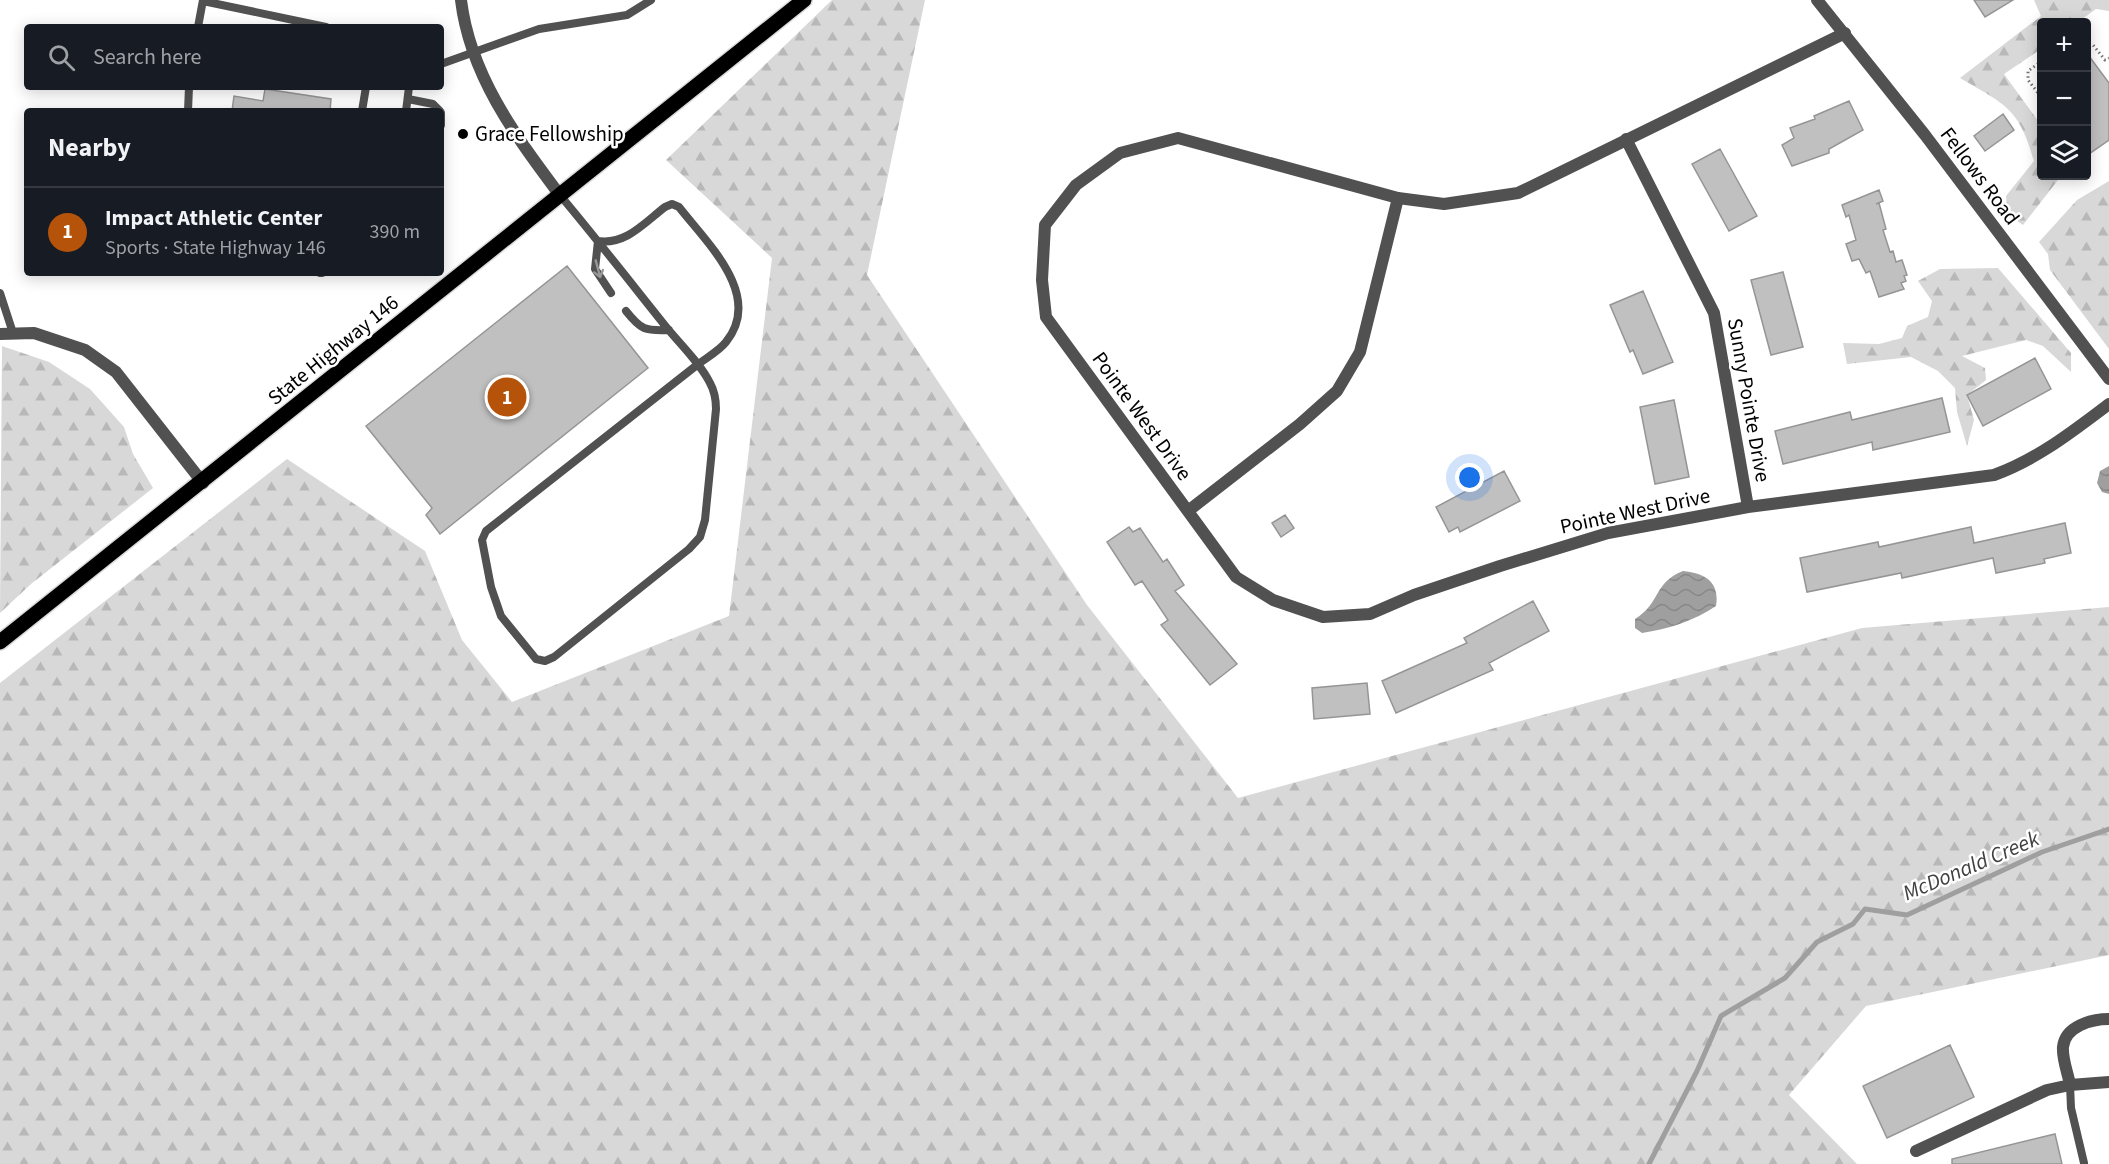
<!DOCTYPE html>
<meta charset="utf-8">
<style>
:root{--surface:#171b24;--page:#20242c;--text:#f1f3f6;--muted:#9ea1a6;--line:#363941;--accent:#b45309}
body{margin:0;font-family:"Source Sans 3",sans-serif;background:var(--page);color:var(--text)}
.controls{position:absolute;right:18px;top:18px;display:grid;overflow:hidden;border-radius:6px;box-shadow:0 3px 15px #0003}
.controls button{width:54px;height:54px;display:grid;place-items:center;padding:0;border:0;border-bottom:2px solid var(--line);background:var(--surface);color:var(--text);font:30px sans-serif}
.you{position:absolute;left:1470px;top:478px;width:21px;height:21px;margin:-15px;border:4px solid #fff;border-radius:50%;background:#1a73e8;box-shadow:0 0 0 9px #1a73e833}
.badge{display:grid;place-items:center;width:39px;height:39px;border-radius:50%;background:var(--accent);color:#fff;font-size:20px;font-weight:700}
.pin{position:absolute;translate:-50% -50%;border:3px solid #fff;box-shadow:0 2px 6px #0006}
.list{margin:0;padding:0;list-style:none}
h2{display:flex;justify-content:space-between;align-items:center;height:78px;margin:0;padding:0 24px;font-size:26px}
h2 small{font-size:20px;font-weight:400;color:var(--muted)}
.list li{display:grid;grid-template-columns:39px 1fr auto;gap:18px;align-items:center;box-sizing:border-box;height:90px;padding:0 24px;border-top:2px solid var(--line)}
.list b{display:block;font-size:22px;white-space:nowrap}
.list p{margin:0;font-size:20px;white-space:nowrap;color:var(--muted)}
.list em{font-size:20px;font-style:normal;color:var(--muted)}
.icon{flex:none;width:33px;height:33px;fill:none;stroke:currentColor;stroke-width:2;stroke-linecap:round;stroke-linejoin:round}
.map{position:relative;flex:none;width:2109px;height:1164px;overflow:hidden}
.search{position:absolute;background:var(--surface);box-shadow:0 3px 15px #0003;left:24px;top:24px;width:420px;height:66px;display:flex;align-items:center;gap:15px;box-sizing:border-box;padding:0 21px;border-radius:6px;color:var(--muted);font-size:22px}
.panel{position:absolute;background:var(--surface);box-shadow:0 3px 15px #0003;left:24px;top:108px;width:420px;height:168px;border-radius:6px}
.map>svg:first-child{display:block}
</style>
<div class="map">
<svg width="2109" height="1164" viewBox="0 0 2109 1164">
<defs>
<pattern id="forest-firs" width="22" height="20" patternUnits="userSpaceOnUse" patternTransform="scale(1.5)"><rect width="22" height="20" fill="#d8d8d8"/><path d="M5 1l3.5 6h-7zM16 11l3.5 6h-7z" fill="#b8b8b8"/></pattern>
<pattern id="water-waves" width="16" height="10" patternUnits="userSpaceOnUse" patternTransform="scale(1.5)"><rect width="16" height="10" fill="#9f9f9f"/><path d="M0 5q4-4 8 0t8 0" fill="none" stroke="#878787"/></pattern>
</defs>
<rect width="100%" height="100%" fill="#fff"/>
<!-- forest -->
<path fill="url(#forest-firs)" d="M832 0H925L867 275 1087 605 1238 798 1862 628 2109 607V955L1866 1006 1789 1095 1857 1164H0V683L287 459 425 551 462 640 512 702 729 616 772 258 666 160Z
M2034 0H2109V11L2096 9 2078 22H2042L2041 49 2004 74 2041 125 2042 176H2061L2023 225 2008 215 2006 196 2034 161C2019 108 2006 105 1960 78L2041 16Z
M2109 181V349L2050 270 2048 254 2039 242 2077 200Z
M1998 268 2071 353V372L2043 346 2026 340 1962 356 1985 368 1986 380 1967 395 1974 420 1967 446 1957 412 1955 388 1938 371 1911 357 1847 364 1843 343 1879 344 1902 338 1907 326 1928 317 1932 301 1918 281 1940 269Z
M2 346 49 362 90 389 124 427 133 454 153 488 31 584 0 613Z"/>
<!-- water -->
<path fill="url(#water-waves)" d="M2109 466V494L2102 492 2097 483 2100 471Z
M1683 571C1705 573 1720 582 1716 606 1694 621 1668 629 1642 633L1635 628V619C1661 603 1653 583 1683 571Z"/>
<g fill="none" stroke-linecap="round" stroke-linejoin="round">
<!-- stream -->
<path stroke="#9f9f9f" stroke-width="5" d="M1649 1164 1697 1071 1721 1016 1785 978 1817 942 1853 924 1865 909 1907 915 2042 852 2109 829"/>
</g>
<!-- building -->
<path fill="#c0c0c0" stroke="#959595" stroke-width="1.5" d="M1974 0H2013L1985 17Z
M2086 52 2109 83V140L2086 156Z
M265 89 331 99 330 111H232L234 96 263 101Z
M1849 101 1863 130 1829 149V153L1792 166 1782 145 1794 138 1790 128 1815 119 1814 116Z
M2003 114 2014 130 1985 151 1974 136Z
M1720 149 1757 216 1729 231 1692 164Z
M1879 190 1883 201 1876 204 1879 203 1886 229 1883 230 1890 252 1893 251 1896 262 1902 260 1907 275 1904 276 1906 281 1901 283 1904 289 1879 297 1870 271 1866 273 1859 259 1852 261 1846 244 1856 240 1849 215 1846 217 1842 205Z
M567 266 648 368 440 534 426 515 432 508 366 426Z
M1783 272 1803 347 1771 355 1751 280Z
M1643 291 1673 362 1643 374 1633 350 1630 352 1610 305Z
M2035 358 2051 389 1983 426 1967 395Z
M1942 398 1950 432 1873 450 1872 442 1783 464 1775 431 1850 412 1852 420Z
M1674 400 1689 477 1655 484 1640 407Z
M1504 471 1520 501 1460 532 1458 527 1449 532 1436 507Z
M1285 515 1294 528 1281 537 1272 523Z
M2065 523 2071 553 2044 559 2045 563 1996 573 1993 558 1902 578 1901 573 1807 592 1800 558 1878 542 1879 547 1971 527 1974 543Z
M1129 527 1133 532 1140 528 1163 562 1167 559 1184 585 1175 591 1237 664 1210 685 1161 625 1168 620 1142 581 1135 585 1107 542Z
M1533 601 1549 631 1489 663 1493 670 1396 713 1382 681 1467 643 1464 638Z
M1367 683 1370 714 1314 719 1312 688Z
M1950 1045 1974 1097 1887 1138 1863 1086Z
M2055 1134 2062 1164H1952V1159Z"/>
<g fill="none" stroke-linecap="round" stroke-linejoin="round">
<!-- primary casing -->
<g stroke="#dbdbdb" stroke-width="18">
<path id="primary" d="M0 642 804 0"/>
</g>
<!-- path -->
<path stroke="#737373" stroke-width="3" stroke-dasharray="1.5 3" stroke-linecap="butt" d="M2086 44 2089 47 2093 45 2105 60 2109 58
M2042 61 2028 71V80L2042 98"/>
<!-- service -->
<path stroke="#515151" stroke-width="8" d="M203 1 326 27
M198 27 203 0
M441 64 539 29 627 15 651 0
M408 99 433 104 440 111
M188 111 189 87
M362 111 366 87
M406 111 409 87
M441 113V125
M559 194C596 238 631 283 667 328 681 345 700 363 710 383 715 392 716 399 716 409L705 520 700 537 689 549 554 657 545 661 536 659 501 616 491 587 482 540 486 531 697 365C706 358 719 351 726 342 764 295 706 242 679 207L672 204 665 207C644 223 626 245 598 241L595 269 611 293
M320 273H322
M0 293 13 333
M626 311C641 330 645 331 669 330
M2070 1085 2071 1108 2084 1163"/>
<!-- minor -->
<path stroke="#515151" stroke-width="12" d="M1817 0 1925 135 2109 379
M1845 33 1518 193 1444 204 1398 198 1178 138 1120 153 1076 185 1045 225 1042 280 1046 317 1236 577 1273 600 1323 617 1370 614 1414 595 1500 566 1608 533 1748 507 1994 475C2038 459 2073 431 2109 404
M1626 139 1714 313 1748 507
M0 334 34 333 85 350 116 372 203 483
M1188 511 1300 424 1337 391 1360 352 1398 198
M2109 1019C2092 1019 2065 1026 2063 1047 2062 1059 2068 1073 2070 1085L2109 1082
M1916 1151 2047 1090 2070 1085"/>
<!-- tertiary -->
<path stroke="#515151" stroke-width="12" d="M461 0C470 75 515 135 559 194"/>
<!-- primary -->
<use href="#primary" stroke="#000" stroke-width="15"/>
</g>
<!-- one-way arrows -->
<defs><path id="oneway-shaft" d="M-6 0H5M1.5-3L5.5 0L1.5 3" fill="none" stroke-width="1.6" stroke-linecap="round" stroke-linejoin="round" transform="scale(1.5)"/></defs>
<use stroke="#979797" href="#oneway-shaft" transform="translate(598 269) rotate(75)"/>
<!-- markers -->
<circle fill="#000" stroke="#fff" stroke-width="2" cx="463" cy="134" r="6"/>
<g text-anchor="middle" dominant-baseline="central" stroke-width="5" stroke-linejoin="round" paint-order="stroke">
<!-- poi labels -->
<g font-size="21" fill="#000" stroke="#fff" text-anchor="start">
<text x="475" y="134">Grace Fellowship</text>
</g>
<!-- street labels -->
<g font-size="21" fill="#000" stroke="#fff">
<text transform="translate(1980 176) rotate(53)">Fellows Road</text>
<text transform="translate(333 350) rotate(-39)">State Highway 146</text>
<text transform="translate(1749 400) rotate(80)">Sunny Pointe Drive</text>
<text transform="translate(1142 416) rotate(54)">Pointe West Drive</text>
<text transform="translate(1635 511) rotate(-12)">Pointe West Drive</text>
</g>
<!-- water labels -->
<g font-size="22" font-style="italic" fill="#404040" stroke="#fff">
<text transform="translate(1971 866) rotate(-23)">McDonald Creek</text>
</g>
</g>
</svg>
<div class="controls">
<button>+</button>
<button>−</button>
<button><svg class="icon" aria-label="layers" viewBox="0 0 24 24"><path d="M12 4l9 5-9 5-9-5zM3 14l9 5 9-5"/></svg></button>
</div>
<div class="you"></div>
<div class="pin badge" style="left:507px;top:397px">1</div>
<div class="search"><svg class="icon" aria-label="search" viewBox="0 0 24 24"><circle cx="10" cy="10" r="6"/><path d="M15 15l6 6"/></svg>Search here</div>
<section class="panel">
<h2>Nearby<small></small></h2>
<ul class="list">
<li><span class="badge">1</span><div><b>Impact Athletic Center</b><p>Sports · State Highway 146</p></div><em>390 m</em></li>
</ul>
</section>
</div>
